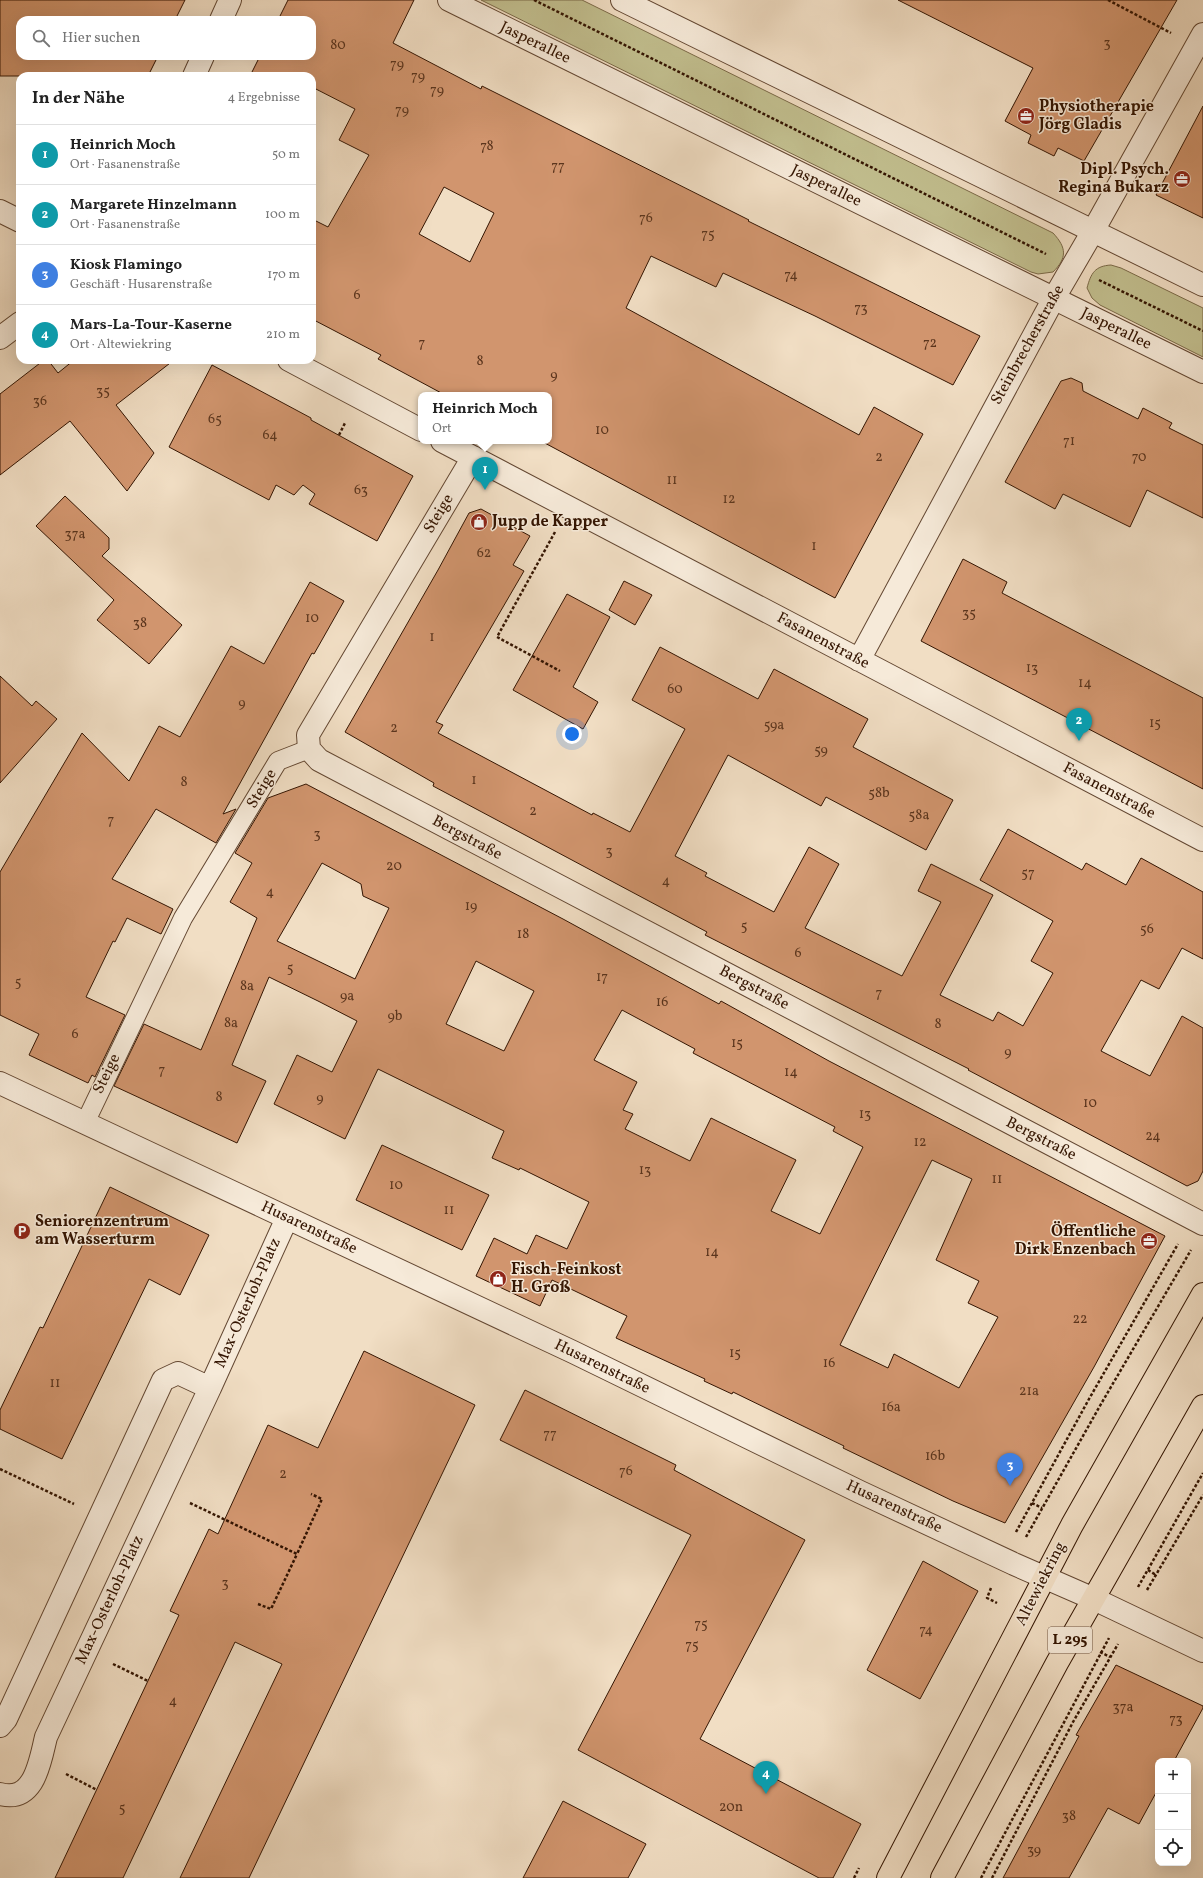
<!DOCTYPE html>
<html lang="de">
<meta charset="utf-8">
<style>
:root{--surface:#fff;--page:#f2f2f2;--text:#222;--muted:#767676;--line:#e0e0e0;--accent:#db2777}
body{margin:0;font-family:Vollkorn,serif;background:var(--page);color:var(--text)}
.controls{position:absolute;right:12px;bottom:12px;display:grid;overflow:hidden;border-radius:8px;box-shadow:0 4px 16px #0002}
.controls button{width:36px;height:36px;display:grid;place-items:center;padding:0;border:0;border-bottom:1px solid var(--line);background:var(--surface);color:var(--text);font:20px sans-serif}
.you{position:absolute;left:572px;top:734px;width:14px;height:14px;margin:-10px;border:3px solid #fff;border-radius:50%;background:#1a73e8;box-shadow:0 0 0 6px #1a73e833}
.badge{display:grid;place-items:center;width:26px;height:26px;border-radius:50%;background:var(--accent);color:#fff;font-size:13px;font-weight:700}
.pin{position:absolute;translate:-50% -33px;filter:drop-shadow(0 1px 2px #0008)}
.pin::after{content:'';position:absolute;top:21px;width:14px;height:12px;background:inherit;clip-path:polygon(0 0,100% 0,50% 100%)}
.popup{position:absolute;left:418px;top:392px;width:134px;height:52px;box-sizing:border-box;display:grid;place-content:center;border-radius:8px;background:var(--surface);filter:drop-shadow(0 1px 3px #0005);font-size:13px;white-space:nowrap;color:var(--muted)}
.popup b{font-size:15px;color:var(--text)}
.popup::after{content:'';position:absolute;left:50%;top:100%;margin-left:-8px;border:8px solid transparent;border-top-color:var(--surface)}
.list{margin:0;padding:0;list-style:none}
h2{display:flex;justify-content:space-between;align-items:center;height:52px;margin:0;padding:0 16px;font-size:17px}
h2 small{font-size:13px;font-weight:400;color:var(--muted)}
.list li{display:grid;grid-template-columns:26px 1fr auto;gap:12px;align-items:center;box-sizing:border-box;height:60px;padding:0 16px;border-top:1px solid var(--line)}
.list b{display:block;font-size:15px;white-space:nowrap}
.list p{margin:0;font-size:13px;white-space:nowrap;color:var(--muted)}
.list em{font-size:13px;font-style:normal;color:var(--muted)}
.icon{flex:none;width:22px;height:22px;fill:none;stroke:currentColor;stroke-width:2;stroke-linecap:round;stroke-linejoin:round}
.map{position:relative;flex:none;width:1203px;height:1878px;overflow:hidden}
.search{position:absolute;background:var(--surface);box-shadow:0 4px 16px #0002;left:16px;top:16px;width:300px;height:44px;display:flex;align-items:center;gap:10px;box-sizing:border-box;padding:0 14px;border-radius:12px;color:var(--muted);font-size:15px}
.panel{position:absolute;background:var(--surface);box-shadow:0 4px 16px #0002;left:16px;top:72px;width:300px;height:292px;border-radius:12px}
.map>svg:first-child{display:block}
</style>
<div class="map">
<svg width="1203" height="1878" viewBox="0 0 1203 1878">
<rect width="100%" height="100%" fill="#f1dec4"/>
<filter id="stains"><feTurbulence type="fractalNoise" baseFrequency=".005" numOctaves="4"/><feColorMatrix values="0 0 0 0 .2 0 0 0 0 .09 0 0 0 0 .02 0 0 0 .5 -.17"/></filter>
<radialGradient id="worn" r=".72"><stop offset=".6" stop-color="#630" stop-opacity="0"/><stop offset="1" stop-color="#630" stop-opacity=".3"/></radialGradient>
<!-- green -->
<path fill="#c2bf8f" stroke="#7b6a48" d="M481 0H582L1053 233C1067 248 1067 258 1053 272L1038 274 1031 272Z
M1111 265 1121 268 1203 308V357L1100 305 1092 298 1087 288C1091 273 1095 266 1111 265Z"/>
<!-- building -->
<path fill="#d1956e" stroke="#341502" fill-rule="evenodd" d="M0 0H185L175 20H20V56H158L148 76H0Z
M288 0H414L393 43 481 89 482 86 538 114 749 220 748 221 980 336 953 385 815 316 723 273 716 287 651 256 626 308 859 435 874 407 923 434 835 598 541 441H549V395H445L378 359 381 355 312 319V219L328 227 369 155 339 140 355 109 312 87V76H250L260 56H312V20H278ZM444 187 494 213 470 262 419 234Z
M898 0H1177L1084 161 1058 148 1054 156 1028 143 1031 135 1005 121 1033 68Z
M1203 106V218L1156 195Z
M44 360H48L58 373 74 360H174L116 405 154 453 127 491 70 421 0 475V394Z
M212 365 311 418V420L413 476 377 541 309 504 315 494 303 485 294 495 276 485 269 500 169 447Z
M1071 378 1082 383 1083 391 1138 419 1143 408 1172 423 1169 428 1203 445V518L1147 490 1130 527 1063 494 1055 509 1005 482 1061 381Z
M65 496 109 538V549L102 556 182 625 149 664 97 620 114 600 36 526Z
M481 509 530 536 513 565 524 571 436 722 443 725 438 733 592 815 593 813 630 832 685 729 632 700 660 647 758 699 774 669 868 719 853 747 953 800 926 850 826 797 821 806 728 755 675 856 707 873 705 876 774 912 809 847 839 864 805 928 902 976 941 902 918 891 931 864 993 895 940 995 993 1021 998 1012 1023 1026 1053 973 1031 961 1053 921 980 880 1008 829 1082 870 1086 863 1126 885 1141 858 1203 892V959L1182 948 1159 989 1141 980 1101 1051 1150 1076 1182 1016 1203 1028V1171L1198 1181 1187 1186 968 1070 969 1069 705 935 707 932 433 786 434 783 345 732 438 570 469 513Z
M963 559 1007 582 1002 593 1203 698V789L921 641Z
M624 581 652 595 635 625 609 610Z
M310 582 344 601 314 654 312 653 223 814 236 809 216 843 156 809 112 879 173 909 161 934 127 918 115 942 113 941 86 997 125 1015 95 1077 92 1075 88 1083 29 1055 39 1034 0 1015V872L82 733 129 781 159 726 180 737 231 646 264 664Z
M567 594 610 617 573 687 598 702 583 729 513 690Z
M0 676 32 706 36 701 57 719 0 783Z
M306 784 563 919 719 1004 721 1001 829 1061 1165 1236 1094 1367 1005 1523 953 1501 843 1448 844 1446 733 1392 732 1394 704 1381 705 1379 616 1338 627 1316 552 1280 540 1306 476 1276 494 1238 527 1254 536 1235 567 1249 589 1202 520 1168 519 1170 492 1158 504 1131 378 1069 345 1139 274 1104 297 1055 332 1072 357 1021 318 1001 269 977 232 1065 266 1081 237 1143 114 1086 144 1024 201 1050 257 918 230 902 252 863 235 853 268 798ZM322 863 361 884 363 896 389 908 355 979 277 941ZM476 961 534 991 504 1051 446 1024ZM622 1010 695 1049 693 1053 835 1127 833 1131 863 1147 820 1234 771 1211 796 1160 711 1118 690 1161 625 1129 633 1114 623 1110 637 1082 594 1060ZM932 1160 972 1179 936 1260 979 1281 968 1303 998 1317 959 1388 894 1354 888 1368 840 1345Z
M382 1145 489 1195 462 1250 356 1200Z
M110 1187 209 1235 180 1295 149 1279 62 1459 0 1429V1410L40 1327 43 1328Z
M364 1351 475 1405 249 1878H180L282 1664 235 1642 123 1878H55L179 1615 170 1611 209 1529 218 1534 268 1425 318 1448Z
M525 1390 676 1465 674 1470 805 1540 700 1739 861 1824 833 1878H819L578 1750 691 1535 500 1440Z
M923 1561 978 1591 920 1699 867 1670Z
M1116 1665 1203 1706V1708L1174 1761H1158V1789L1139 1824 1108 1808 1069 1878H1003L1079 1736 1076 1735Z
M563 1801 646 1844 628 1878H523Z"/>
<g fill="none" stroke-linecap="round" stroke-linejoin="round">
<!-- service casing -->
<g stroke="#634732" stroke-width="20">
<path id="service" d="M85 1123 183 918 278 761 309 749"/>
</g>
<!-- minor casing -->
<g stroke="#634732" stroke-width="24">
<path id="minor" d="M221 20 230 0
M194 76 203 56
M0 211 20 221
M1093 231 1203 34
M0 338 20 323
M289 360 421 430
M442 441 1203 840
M473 457 308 735 309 749 319 760 1203 1224
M859 660 1054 298
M0 1083 573 1352 860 1492 1014 1564 1094 1599 1203 1651
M210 1388 287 1218
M0 1726 6 1719 163 1380 178 1373 210 1388 46 1737C40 1761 35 1803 0 1794"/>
</g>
<!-- tertiary casing -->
<g stroke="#634732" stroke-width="24">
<path id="tertiary" d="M449 0 1203 372
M622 0 1203 285
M1054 298 1093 231"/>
</g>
<!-- primary casing -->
<g stroke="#341502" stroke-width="24">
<path id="primary" d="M888 1878 1072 1525 1203 1294
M942 1878 1057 1663 1203 1406"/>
</g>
<!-- path -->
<path stroke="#341502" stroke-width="2.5" stroke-dasharray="3 2" stroke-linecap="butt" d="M534 0 1046 254
M1108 0 1171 33
M1099 280 1203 331
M339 435 345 423
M555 532 497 637 560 671
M0 1469 74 1504
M190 1503 297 1554 322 1499 311 1494
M1032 1503 1042 1508
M1016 1532 1089 1399 1178 1244
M1026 1537 1101 1404 1191 1250
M1148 1570 1156 1575
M1138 1587 1203 1473
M991 1588 987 1598 997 1603
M1147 1590 1203 1495
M258 1604 271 1609 297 1554
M1100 1652 1110 1657
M113 1664 148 1681
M66 1774 97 1790
M854 1878 859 1868
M981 1878 1109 1638
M992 1878 1073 1722 1118 1644"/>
<!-- service -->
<use href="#service" stroke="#f6ead9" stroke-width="18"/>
<!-- minor -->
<use href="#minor" stroke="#f6ead9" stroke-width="22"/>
<!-- tertiary -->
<use href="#tertiary" stroke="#f6ead9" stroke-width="22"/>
<!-- primary -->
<use href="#primary" stroke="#f1dec4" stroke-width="22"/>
</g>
<!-- icons -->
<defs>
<g id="office-disc" transform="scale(0.9)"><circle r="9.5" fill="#8f2418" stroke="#f6ead9"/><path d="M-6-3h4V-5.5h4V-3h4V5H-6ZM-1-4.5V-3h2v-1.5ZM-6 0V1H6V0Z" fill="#fff"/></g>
<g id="shop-disc" transform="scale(0.9)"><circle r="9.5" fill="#8f2418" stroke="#f6ead9"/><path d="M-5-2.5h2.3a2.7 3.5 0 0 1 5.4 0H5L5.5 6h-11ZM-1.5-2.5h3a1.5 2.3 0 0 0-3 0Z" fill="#fff"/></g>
<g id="parking-disc" transform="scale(0.9)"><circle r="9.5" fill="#8f2418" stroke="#f6ead9"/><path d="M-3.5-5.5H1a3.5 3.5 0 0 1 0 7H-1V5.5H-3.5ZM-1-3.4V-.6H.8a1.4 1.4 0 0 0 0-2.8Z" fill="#fff"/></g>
</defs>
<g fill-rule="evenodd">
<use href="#office-disc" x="1026" y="116"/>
<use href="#office-disc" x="1182" y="179"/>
<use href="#shop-disc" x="479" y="522"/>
<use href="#parking-disc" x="22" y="1231"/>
<use href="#office-disc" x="1149" y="1241"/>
<use href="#shop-disc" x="498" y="1279"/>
</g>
<g text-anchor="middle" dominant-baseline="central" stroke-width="3" stroke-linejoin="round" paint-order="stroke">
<!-- number labels -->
<g font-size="14" fill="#5b351d">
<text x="1107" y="43">3</text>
<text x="338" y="45">80</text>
<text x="397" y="64">79</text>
<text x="418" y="76">79</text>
<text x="437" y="90">79</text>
<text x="402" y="110">79</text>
<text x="487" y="146">78</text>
<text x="558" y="166">77</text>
<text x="646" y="218">76</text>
<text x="708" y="234">75</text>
<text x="791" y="275">74</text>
<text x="357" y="295">6</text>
<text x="861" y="308">73</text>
<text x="422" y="343">7</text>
<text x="930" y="343">72</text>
<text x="480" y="361">8</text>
<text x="554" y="375">9</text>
<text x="103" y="391">35</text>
<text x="40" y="401">36</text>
<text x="215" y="419">65</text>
<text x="602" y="430">10</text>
<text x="270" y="435">64</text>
<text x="1069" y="441">71</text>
<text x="879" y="457">2</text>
<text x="1139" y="457">70</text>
<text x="672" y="480">11</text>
<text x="361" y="490">63</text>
<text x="729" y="499">12</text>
<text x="75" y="534">37a</text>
<text x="814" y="546">1</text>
<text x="484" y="553">62</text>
<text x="969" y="613">35</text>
<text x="312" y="618">10</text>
<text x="140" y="623">38</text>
<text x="432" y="637">1</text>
<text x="1032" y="668">13</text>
<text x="1085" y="683">14</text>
<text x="675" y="689">60</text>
<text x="242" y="703">9</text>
<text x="1155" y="723">15</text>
<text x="774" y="725">59a</text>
<text x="394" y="728">2</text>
<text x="821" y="750">59</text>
<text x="474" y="780">1</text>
<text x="184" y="782">8</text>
<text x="879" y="793">58b</text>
<text x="533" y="811">2</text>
<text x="919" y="815">58a</text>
<text x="111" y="820">7</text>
<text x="317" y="834">3</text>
<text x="609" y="851">3</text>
<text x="394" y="866">20</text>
<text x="1028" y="873">57</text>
<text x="666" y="881">4</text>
<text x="270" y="892">4</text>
<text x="471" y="906">19</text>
<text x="744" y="926">5</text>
<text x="1147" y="929">56</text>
<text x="523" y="934">18</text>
<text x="798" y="953">6</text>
<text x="290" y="968">5</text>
<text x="602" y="977">17</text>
<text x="18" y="982">5</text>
<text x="247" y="986">8a</text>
<text x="879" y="993">7</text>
<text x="347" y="996">9a</text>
<text x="662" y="1002">16</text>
<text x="395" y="1016">9b</text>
<text x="231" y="1023">8a</text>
<text x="938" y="1024">8</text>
<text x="75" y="1034">6</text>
<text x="737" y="1043">15</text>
<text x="1008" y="1052">9</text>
<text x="162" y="1070">7</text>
<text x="791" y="1072">14</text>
<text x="219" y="1097">8</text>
<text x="320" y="1098">9</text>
<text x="1090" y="1103">10</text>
<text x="865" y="1114">13</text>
<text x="1153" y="1136">24</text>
<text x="920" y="1142">12</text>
<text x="645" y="1170">13</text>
<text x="997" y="1179">11</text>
<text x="396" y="1185">10</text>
<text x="449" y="1210">11</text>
<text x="712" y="1252">14</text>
<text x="1080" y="1319">22</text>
<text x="735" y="1353">15</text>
<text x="829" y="1363">16</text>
<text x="55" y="1383">11</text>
<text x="1029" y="1391">21a</text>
<text x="891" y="1407">16a</text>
<text x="550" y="1434">77</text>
<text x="935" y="1456">16b</text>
<text x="626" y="1471">76</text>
<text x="283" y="1474">2</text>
<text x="225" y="1583">3</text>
<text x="701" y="1624">75</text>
<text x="926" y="1630">74</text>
<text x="692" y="1645">75</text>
<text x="173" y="1701">4</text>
<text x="1123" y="1707">37a</text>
<text x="1176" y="1719">73</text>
<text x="731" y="1807">20n</text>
<text x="122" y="1808">5</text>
<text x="1069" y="1816">38</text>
<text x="1034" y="1850">39</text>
</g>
<!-- shield labels -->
<rect fill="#f6ead9" stroke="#6e5542" stroke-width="1" x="1048" y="1627" width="44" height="26" rx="3"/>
<g font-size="15" font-weight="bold" fill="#341502">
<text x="1070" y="1640">L 295</text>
</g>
<!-- street labels -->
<g font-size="16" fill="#341502" stroke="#f6ead9">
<text transform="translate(535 43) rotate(26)">Jasperallee</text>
<text transform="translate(826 186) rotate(26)">Jasperallee</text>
<text transform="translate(1116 329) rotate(26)">Jasperallee</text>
<text transform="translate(1028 345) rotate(-61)">Steinbrecherstraße</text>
<text transform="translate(439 514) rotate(-59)">Steige</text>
<text transform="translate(823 641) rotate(28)">Fasanenstraße</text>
<text transform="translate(262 789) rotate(-59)">Steige</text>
<text transform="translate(1109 791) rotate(28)">Fasanenstraße</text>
<text transform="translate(467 838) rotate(28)">Bergstraße</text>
<text transform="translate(754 988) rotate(28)">Bergstraße</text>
<text transform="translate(107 1074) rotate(-64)">Steige</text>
<text transform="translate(1041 1139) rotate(27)">Bergstraße</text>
<text transform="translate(309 1228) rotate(25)">Husarenstraße</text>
<text transform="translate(248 1303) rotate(-66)">Max-Osterloh-Platz</text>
<text transform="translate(602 1367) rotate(26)">Husarenstraße</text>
<text transform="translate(894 1507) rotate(25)">Husarenstraße</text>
<text transform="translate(1041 1584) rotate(-63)">Altewiekring</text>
<text transform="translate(110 1600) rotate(-65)">Max-Osterloh-Platz</text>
</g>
<!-- poi labels -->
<g font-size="16" font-weight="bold" fill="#341502" stroke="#f6ead9" text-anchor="start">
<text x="1039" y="107">Physiotherapie<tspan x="1039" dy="18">Jörg Gladis</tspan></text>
<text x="1169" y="170" text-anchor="end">Dipl. Psych.<tspan x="1169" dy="18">Regina Bukarz</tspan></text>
<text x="492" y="522">Jupp de Kapper</text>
<text x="35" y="1222">Seniorenzentrum<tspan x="35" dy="18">am Wasserturm</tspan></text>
<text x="1136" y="1232" text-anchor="end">Öffentliche<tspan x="1136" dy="18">Dirk Enzenbach</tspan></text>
<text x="511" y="1270">Fisch-Feinkost<tspan x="511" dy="18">H. Groß</tspan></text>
</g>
</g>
<rect width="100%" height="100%" filter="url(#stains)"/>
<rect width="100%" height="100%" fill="url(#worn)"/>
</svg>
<div class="controls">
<button>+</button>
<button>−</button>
<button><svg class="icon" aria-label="locate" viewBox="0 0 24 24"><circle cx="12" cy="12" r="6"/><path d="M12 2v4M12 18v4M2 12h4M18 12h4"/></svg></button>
</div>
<div class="you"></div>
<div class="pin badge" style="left:485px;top:490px;background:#0f9aa8">1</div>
<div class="popup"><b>Heinrich Moch</b>Ort</div>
<div class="pin badge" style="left:1079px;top:741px;background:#0f9aa8">2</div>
<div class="pin badge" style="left:1010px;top:1486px;background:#3f7fe0">3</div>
<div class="pin badge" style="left:766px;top:1794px;background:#0f9aa8">4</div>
<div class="search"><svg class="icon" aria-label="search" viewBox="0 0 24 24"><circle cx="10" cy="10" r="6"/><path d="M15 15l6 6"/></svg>Hier suchen</div>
<section class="panel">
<h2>In der Nähe<small>4 Ergebnisse</small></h2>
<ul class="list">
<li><span class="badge" style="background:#0f9aa8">1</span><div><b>Heinrich Moch</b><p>Ort · Fasanenstraße</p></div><em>50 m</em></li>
<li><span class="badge" style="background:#0f9aa8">2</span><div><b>Margarete Hinzelmann</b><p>Ort · Fasanenstraße</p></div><em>100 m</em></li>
<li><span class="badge" style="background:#3f7fe0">3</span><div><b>Kiosk Flamingo</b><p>Geschäft · Husarenstraße</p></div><em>170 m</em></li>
<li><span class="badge" style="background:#0f9aa8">4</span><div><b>Mars-La-Tour-Kaserne</b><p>Ort · Altewiekring</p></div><em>210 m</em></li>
</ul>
</section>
</div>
